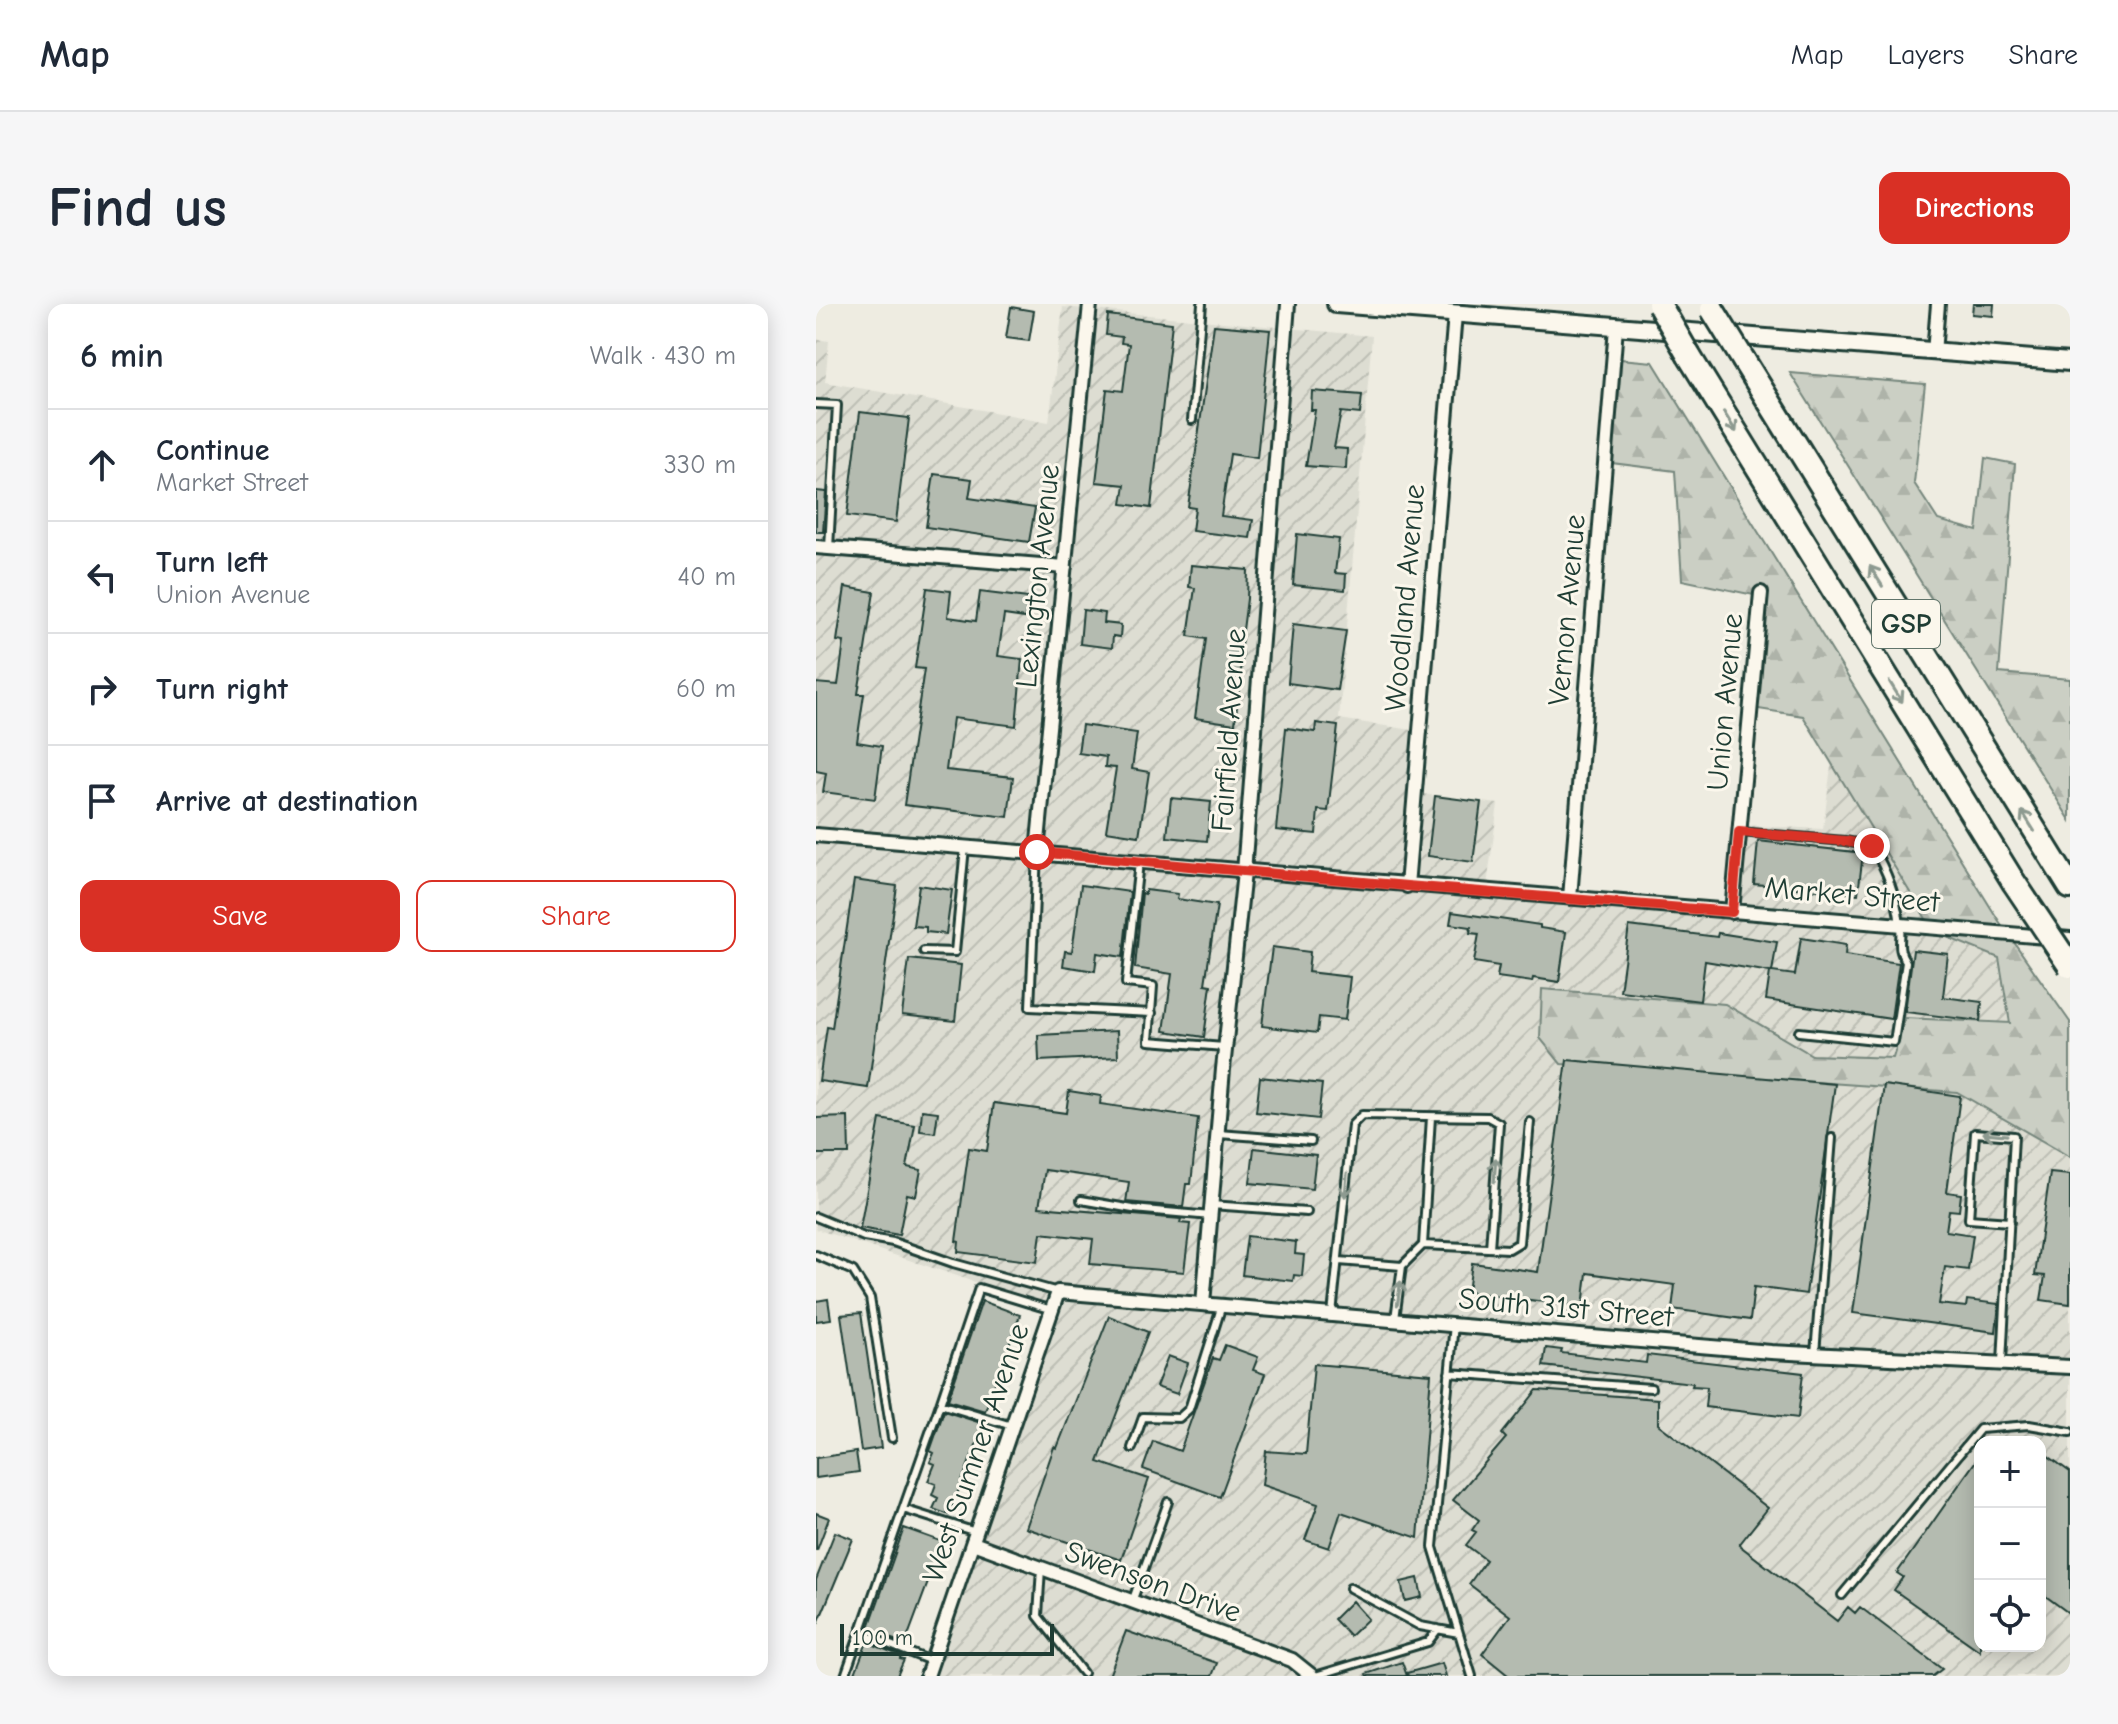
<!DOCTYPE html>
<meta charset="utf-8">
<style>
:root{--surface:#fff;--page:#f6f6f7;--text:#1f2937;--muted:#747a83;--line:#e0e1e3;--accent:#d93025}
body{margin:0;font-family:"Comic Neue",sans-serif;background:var(--page);color:var(--text)}
.controls{position:absolute;right:24px;bottom:24px;display:grid;overflow:hidden;border-radius:16px;box-shadow:0 4px 20px #0003}
.controls button{width:72px;height:72px;display:grid;place-items:center;padding:0;border:0;border-bottom:2px solid var(--line);background:var(--surface);color:var(--text);font:40px sans-serif}
.scale{position:absolute;left:24px;bottom:20px;width:214px;box-sizing:border-box;padding-left:8px;border:4px solid #1f3d34;border-top:0;font-size:22px;line-height:28px;white-space:nowrap;color:#1f3d34;-webkit-text-stroke:6px #fbf7ec;paint-order:stroke}
.stop{position:absolute;width:24px;height:24px;margin:-18px;border:6px solid #d93025;border-radius:50%;background:#fff}
.stop.end{background:#d93025;border-color:#fff;box-shadow:0 2px 8px #0008}
.list{margin:0;padding:0;list-style:none}
h2{display:flex;justify-content:space-between;align-items:center;height:104px;margin:0;padding:0 32px;font-size:34px}
h2 small{font-size:26px;font-weight:400;color:var(--muted)}
.list li{display:grid;grid-template-columns:52px 1fr auto;gap:24px;align-items:center;box-sizing:border-box;height:112px;padding:0 32px;border-top:2px solid var(--line)}
.list b{display:block;font-size:30px;white-space:nowrap}
.list p{margin:0;font-size:26px;white-space:nowrap;color:var(--muted)}
.list em{font-size:26px;font-style:normal;color:var(--muted)}
.actions{display:flex;gap:16px;padding:24px 32px}
.actions a{flex:1;padding:18px 0;border:2px solid var(--accent);border-radius:16px;text-align:center;font-size:28px;color:var(--accent)}
.actions .main{background:var(--accent);color:#fff}
.icon{flex:none;width:44px;height:44px;fill:none;stroke:currentColor;stroke-width:2;stroke-linecap:round;stroke-linejoin:round}
.map{position:relative;flex:none;width:1254px;height:1372px;overflow:hidden;border-radius:16px}
header{display:flex;align-items:center;gap:48px;box-sizing:border-box;height:112px;padding:0 40px;background:var(--surface);border-bottom:2px solid var(--line)}
header strong{font-size:38px}
nav{display:flex;gap:44px;margin-inline-start:auto;font-size:28px}
.intro{display:flex;align-items:center;justify-content:space-between;box-sizing:border-box;height:192px;padding:0 48px}
h1{margin:0;font-size:56px}
.button{padding:20px 36px;border-radius:16px;background:var(--accent);color:#fff;font-size:28px;font-weight:700}
main{display:flex;gap:48px;padding:0 48px}
aside{flex:1;background:var(--surface);border-radius:16px;box-shadow:0 4px 20px #0003}
.map>svg:first-child{display:block}
</style>
<header>
<strong>Map</strong>
<nav><a>Map</a><a>Layers</a><a>Share</a></nav>
</header>
<div class="intro"><h1>Find us</h1><a class="button">Directions</a></div>
<main>
<aside>
<h2>6 min<small>Walk · 430 m</small></h2>
<ul class="list">
<li><svg class="icon" aria-label="ahead" viewBox="0 0 24 24"><path d="M12 20V5M6 11l6-6 6 6"/></svg><div><b>Continue</b><p>Market Street</p></div><em>330 m</em></li>
<li><svg class="icon" aria-label="left" viewBox="0 0 24 24"><path d="M17 20v-9H6M10 6l-5 5 5 5"/></svg><div><b>Turn left</b><p>Union Avenue</p></div><em>40 m</em></li>
<li><svg class="icon" aria-label="right" viewBox="0 0 24 24"><path d="M7 20v-9h11M14 6l5 5-5 5"/></svg><div><b>Turn right</b></div><em>60 m</em></li>
<li><svg class="icon" aria-label="arrive" viewBox="0 0 24 24"><path d="M6 21V4h12l-3 4 3 4H6"/></svg><div><b>Arrive at destination</b></div></li>
</ul>
<div class="actions"><a class="main">Save</a><a>Share</a></div>
</aside>
<div class="map">
<svg width="1254" height="1372" viewBox="0 0 1254 1372">
<defs>
<pattern id="industrial-furrows" width="10" height="10" patternUnits="userSpaceOnUse" patternTransform="scale(2)"><rect width="10" height="10" fill="#ddddd2"/><path d="M-1 1l2-2M0 10L10 0M9 11l2-2" fill="none" stroke="#bdbfb5"/></pattern>
<pattern id="forest-firs" width="22" height="20" patternUnits="userSpaceOnUse" patternTransform="scale(2)"><rect width="22" height="20" fill="#cbcfc4"/><path d="M5 1l3.5 6h-7zM16 11l3.5 6h-7z" fill="#aeb3a9"/></pattern>
</defs>
<rect width="100%" height="100%" fill="#eeece1"/>
<filter id="ink" filterUnits="userSpaceOnUse"><feTurbulence type="fractalNoise" baseFrequency=".0125" numOctaves="2"/><feDisplacementMap in="SourceGraphic" scale="16" xChannelSelector="R" yChannelSelector="G"/><feConvolveMatrix kernelMatrix="1 2 1 2 8 2 1 2 1" color-interpolation-filters="sRGB"/></filter>
<g filter="url(#ink)">
<!-- industrial -->
<path fill="url(#industrial-furrows)" fill-rule="evenodd" d="M247 3 556 32 523 415 603 427 599 489 682 500 670 589 916 610 923 521 1007 525 1016 455 1118 628 1183 654 1194 720 1089 715 1077 754 996 751 909 700 745 760 1141 788 1254 853V1372H657L621 1231 617 1251 650 1372H119L243 1006 0 925V35L13 37 9 78 233 118ZM1164 1138H1224V1342H1164Z"/>
<!-- forest -->
<path fill="url(#forest-firs)" stroke="#75867c" stroke-width="2" d="M793 54 837 58 1183 617 1254 718V853L1141 788 745 760 724 734 726 685 909 700 996 751 1077 754 1089 714 1194 719 1183 654 1118 628 987 412 936 404 938 291 866 276 859 167 788 158Z
M974 69 1109 80 1098 179 1122 216 1161 227 1169 154 1199 160 1183 369 1254 375V516Z"/>
<!-- building -->
<path fill="#b4bbb0" stroke="#1f3d34" stroke-width="2" d="M1157 0H1178L1177 12 1156 10Z
M195 3 218 7 213 37 190 34Z
M292 11 356 19 335 204 306 200 309 181 280 178 291 85 307 87 313 40 305 39 306 33 290 31Z
M398 21 454 26 441 154 414 150 405 212 437 216 434 234 376 227 379 204 372 203Z
M496 87 546 91 544 110 525 108 518 144 531 145 530 165 490 162 499 106H495Z
M44 108 93 114 80 218 31 212Z
M118 170 156 175 153 194 219 204 213 238 110 223Z
M0 187 10 188 7 228H0Z
M481 230 523 235 519 269 530 270 529 286 477 281Z
M375 261 432 266 431 295 424 349H427L419 420 379 414 390 335 372 332 379 284 373 283Z
M29 283 58 288 42 390H48L41 438 66 442 59 495 7 488 10 469 0 467V379L22 381 28 338 21 337Z
M111 284 135 287 132 313 160 317 164 288 212 294 209 314 188 311 182 352 206 355 200 422 137 414 130 466 197 473 192 513 88 501 108 365 99 364Z
M267 306 289 309 288 319 305 321 304 333 297 332 296 344 264 340Z
M477 320 530 327 521 386 472 379Z
M500 419 522 422 512 507 502 506 500 530 460 526 470 424 499 428Z
M266 421 321 429 316 465 333 468 323 532 290 527 300 464 289 463 290 453 262 449Z
M619 492 665 498 657 558 612 552Z
M355 494 395 498 391 537 351 533Z
M942 537 1047 549 1042 590 938 580Z
M38 576 81 582 52 784 3 777 11 723 16 724Z
M103 581 136 586 130 630 110 628V623L97 622Z
M265 581 314 588 307 653 281 649 279 667 247 662 249 647 256 648Z
M330 586 362 590 361 595 401 601 389 680 395 681 388 733 348 727 356 670 319 664 326 589 329 590Z
M636 608 724 621V624L750 628 743 678 717 674 716 678 681 673 683 662 658 658 663 630 654 629 655 623 634 620Z
M813 622 901 633 902 629 961 638 956 668 979 671 985 634 1030 641 1029 651 1083 659 1075 715 950 696 954 668 889 657 884 697 804 687Z
M456 643 494 648 492 668 534 673 529 716 503 713 501 729 446 722Z
M1097 646 1132 650 1127 693 1166 698 1164 717 1089 708Z
M93 655 145 661 139 717 86 711Z
M301 727 302 753 223 757 222 731Z
M751 756 1019 780 990 990 938 983 934 1016 856 1005 859 981 771 969 767 1003 652 988 656 959 722 968Z
M444 773 506 780 502 815 440 808Z
M1068 781 1144 792 1131 888 1145 890 1143 907 1133 906 1130 927 1157 931 1152 966 1129 963 1123 1000 1150 1003 1151 996 1183 1000 1180 1028 1037 1009Z
M253 787 285 792 284 800 382 814 375 880H370L367 903 310 898 313 878 229 866 223 903 365 915 364 919 374 920 368 968 274 960 277 935 225 929 221 958 142 948 143 938 140 937 153 844 171 847 178 799 250 809Z
M106 806 122 808 119 829 104 827Z
M32 813 33 850H0V814Z
M64 815 99 821 91 863 105 866 100 892 91 890 83 931 44 924Z
M438 844 500 851 496 885 434 879Z
M1234 869 1254 871V1000L1225 996 1229 972 1219 971Z
M431 932 480 938 479 950 488 951 486 972 478 971 477 977 426 971Z
M12 995 15 1015 0 1017V997Z
M166 997 204 1011 169 1107 132 1096Z
M45 1009 65 1144 45 1147 25 1011Z
M293 1012 332 1028 282 1158 333 1175 305 1256 210 1224 238 1143 241 1144Z
M409 1041 442 1053 437 1066 449 1070 404 1193 327 1165 337 1137 364 1147 397 1054 403 1056Z
M730 1044 746 1046 745 1049 830 1059 831 1051 987 1069 982 1114 889 1103 891 1083 876 1082 877 1079 727 1062Z
M352 1052 372 1059 361 1090 340 1083Z
M498 1060 615 1070 602 1234 525 1208 513 1244 489 1236 502 1200 446 1181 450 1147 490 1150Z
M721 1086 842 1095V1120L952 1204 923 1241 1021 1317 1032 1303 1039 1309 1044 1303 1126 1365 1117 1372H693L666 1350 694 1312 653 1280 670 1256 650 1241 660 1228 656 1226 663 1216 637 1196 690 1134 686 1130Z
M128 1107 168 1120 133 1211 117 1205 122 1194 116 1191 120 1180 112 1177 119 1160 114 1158 118 1149 114 1147Z
M1224 1146 1254 1168V1310L1224 1288Z
M40 1148 43 1168 0 1174V1154Z
M1164 1151V1347L1078 1286 1087 1273 1081 1269Z
M0 1209 13 1214 1 1246H0Z
M88 1224 127 1238 89 1340 52 1326Z
M19 1228 37 1235 0 1324V1276Z
M602 1274 606 1293 589 1297 585 1278Z
M536 1297 552 1315 534 1332 518 1315Z
M310 1327 401 1359 396 1372H293Z
M51 1338 85 1352 84 1355 88 1356 81 1372H38Z
M586 1358 591 1372H551L550 1370Z
M626 1359 630 1372H592L591 1369Z"/>
<g fill="none" stroke-linecap="round" stroke-linejoin="round">
<!-- service casing -->
<g stroke="#1f3d34" stroke-width="12">
<path id="service" d="M0 100 21 101 13 244
M376 116 386 0
M924 528 1029 537 1056 542C1070 565 1081 594 1084 621 1086 638 1080 643 1090 658L1078 738 983 728
M221 549 214 703 336 709
M323 558 310 679 337 682 333 737 408 743
M108 647 139 648 149 543
M403 830 495 837
M265 896 317 905 395 912
M395 901 491 908
M0 913 48 933 77 938 137 959 242 988
M607 941 693 945 703 939 714 818
M0 951 37 967 54 994 76 1134
M523 957 586 962
M516 1010 536 821 546 811 672 813 683 819 674 944
M579 1015 586 962 607 941 615 813
M638 1020 617 1243 656 1372
M999 1050 1016 834
M1186 1058 1198 832 1159 829 1153 915 1194 918
M633 1069 835 1084
M124 1100 163 984 236 1006
M316 1144 327 1113 363 1114 373 1105 406 1001
M87 1205 124 1100 196 1122
M225 1264 222 1312 267 1369
M534 1284 604 1322 643 1329
M1026 1291 1164 1125 1213 1121 1254 1128
M316 1298 352 1198
M44 1329 115 1357
M29 1372 87 1205 160 1228
M499 1372 612 1338 622 1325"/>
</g>
<!-- minor casing -->
<g stroke="#1f3d34" stroke-width="18">
<path id="minor" d="M1118 49 1122 0
M0 243 249 263
M0 531 1254 635
M221 548 274 0
M591 582 639 10
M754 594 800 23
M916 608 945 289
M387 1000 407 765 428 568 472 0
M157 1239 476 1356 496 1372
M111 1372 242 988 955 1048 1254 1063"/>
</g>
<!-- tertiary casing -->
<g stroke="#1f3d34" stroke-width="22">
<path id="tertiary" d="M520 0 1254 58"/>
</g>
<!-- motorway casing -->
<g stroke="#1f3d34" stroke-width="28">
<path id="motorway" d="M873 52 1197 577
M928 57 1254 583"/>
</g>
<!-- service -->
<use href="#service" stroke="#fbf7ec" stroke-width="6"/>
<!-- minor -->
<use href="#minor" stroke="#fbf7ec" stroke-width="12"/>
<!-- tertiary -->
<use href="#tertiary" stroke="#fbf7ec" stroke-width="16"/>
<!-- motorway -->
<use href="#motorway" stroke="#fbf7ec" stroke-width="22"/>
<!-- motorway-bridge casing -->
<g stroke="#1f3d34" stroke-width="28" stroke-linecap="butt">
<path id="motorway-bridge" d="M843 0 873 52
M896 5 928 57
M1197 577 1254 662"/>
</g>
<!-- motorway-bridge -->
<use href="#motorway-bridge" stroke="#fbf7ec" stroke-width="22"/>
</g>
<!-- one-way arrows -->
<defs><path id="oneway-shaft" d="M-6 0H5M1.5-3L5.5 0L1.5 3" fill="none" stroke-width="1.6" stroke-linecap="round" stroke-linejoin="round" transform="scale(2)"/></defs>
<g stroke="#8d9a90">
<use href="#oneway-shaft" transform="translate(914 118) rotate(58)"/>
<use href="#oneway-shaft" transform="translate(1060 272) rotate(-122)"/>
<use href="#oneway-shaft" transform="translate(1080 388) rotate(58)"/>
<use href="#oneway-shaft" transform="translate(1212 517) rotate(-122)"/>
<use href="#oneway-shaft" transform="translate(1179 830) rotate(-175)"/>
<use href="#oneway-shaft" transform="translate(679 866) rotate(-86)"/>
<use href="#oneway-shaft" transform="translate(530 881) rotate(95)"/>
<use href="#oneway-shaft" transform="translate(583 989) rotate(-82)"/>
</g>
</g>
<g fill="none" stroke-linecap="round" stroke-linejoin="round" filter="url(#ink)">
<!-- route -->
<path stroke="#d93025" stroke-width="10" d="M221 548 591 582 916 608 923 528 1029 537 1056 542"/>
</g>
<g text-anchor="middle" dominant-baseline="central" stroke-width="6" stroke-linejoin="round" paint-order="stroke">
<!-- shield labels -->
<rect fill="#fbf7ec" stroke="#61756b" stroke-width="2" x="1056" y="296" width="68" height="48" rx="6"/>
<g font-size="28" font-weight="bold" fill="#1f3d34">
<text x="1090" y="320">GSP</text>
</g>
<!-- street labels -->
<g font-size="30" fill="#1f3d34" stroke="#fbf7ec">
<text transform="translate(222 272) rotate(-84)">Lexington Avenue</text>
<text transform="translate(589 294) rotate(-85)">Woodland Avenue</text>
<text transform="translate(751 306) rotate(-85)">Vernon Avenue</text>
<text transform="translate(909 398) rotate(-85)">Union Avenue</text>
<text transform="translate(413 426) rotate(-86)">Fairfield Avenue</text>
<text transform="translate(1036 591) rotate(5)">Market Street</text>
<text transform="translate(750 1004) rotate(5)">South 31st Street</text>
<text transform="translate(160 1149) rotate(-71)">West Sumner Avenue</text>
<text transform="translate(337 1278) rotate(20)">Swenson Drive</text>
</g>
</g>
</svg>
<div class="controls">
<button>+</button>
<button>−</button>
<button><svg class="icon" aria-label="locate" viewBox="0 0 24 24"><circle cx="12" cy="12" r="6"/><path d="M12 2v4M12 18v4M2 12h4M18 12h4"/></svg></button>
</div>
<div class="scale">100 m</div>
<div class="stop" style="left:221px;top:548px"></div>
<div class="stop end" style="left:1056px;top:542px"></div>
</div>
</main>
